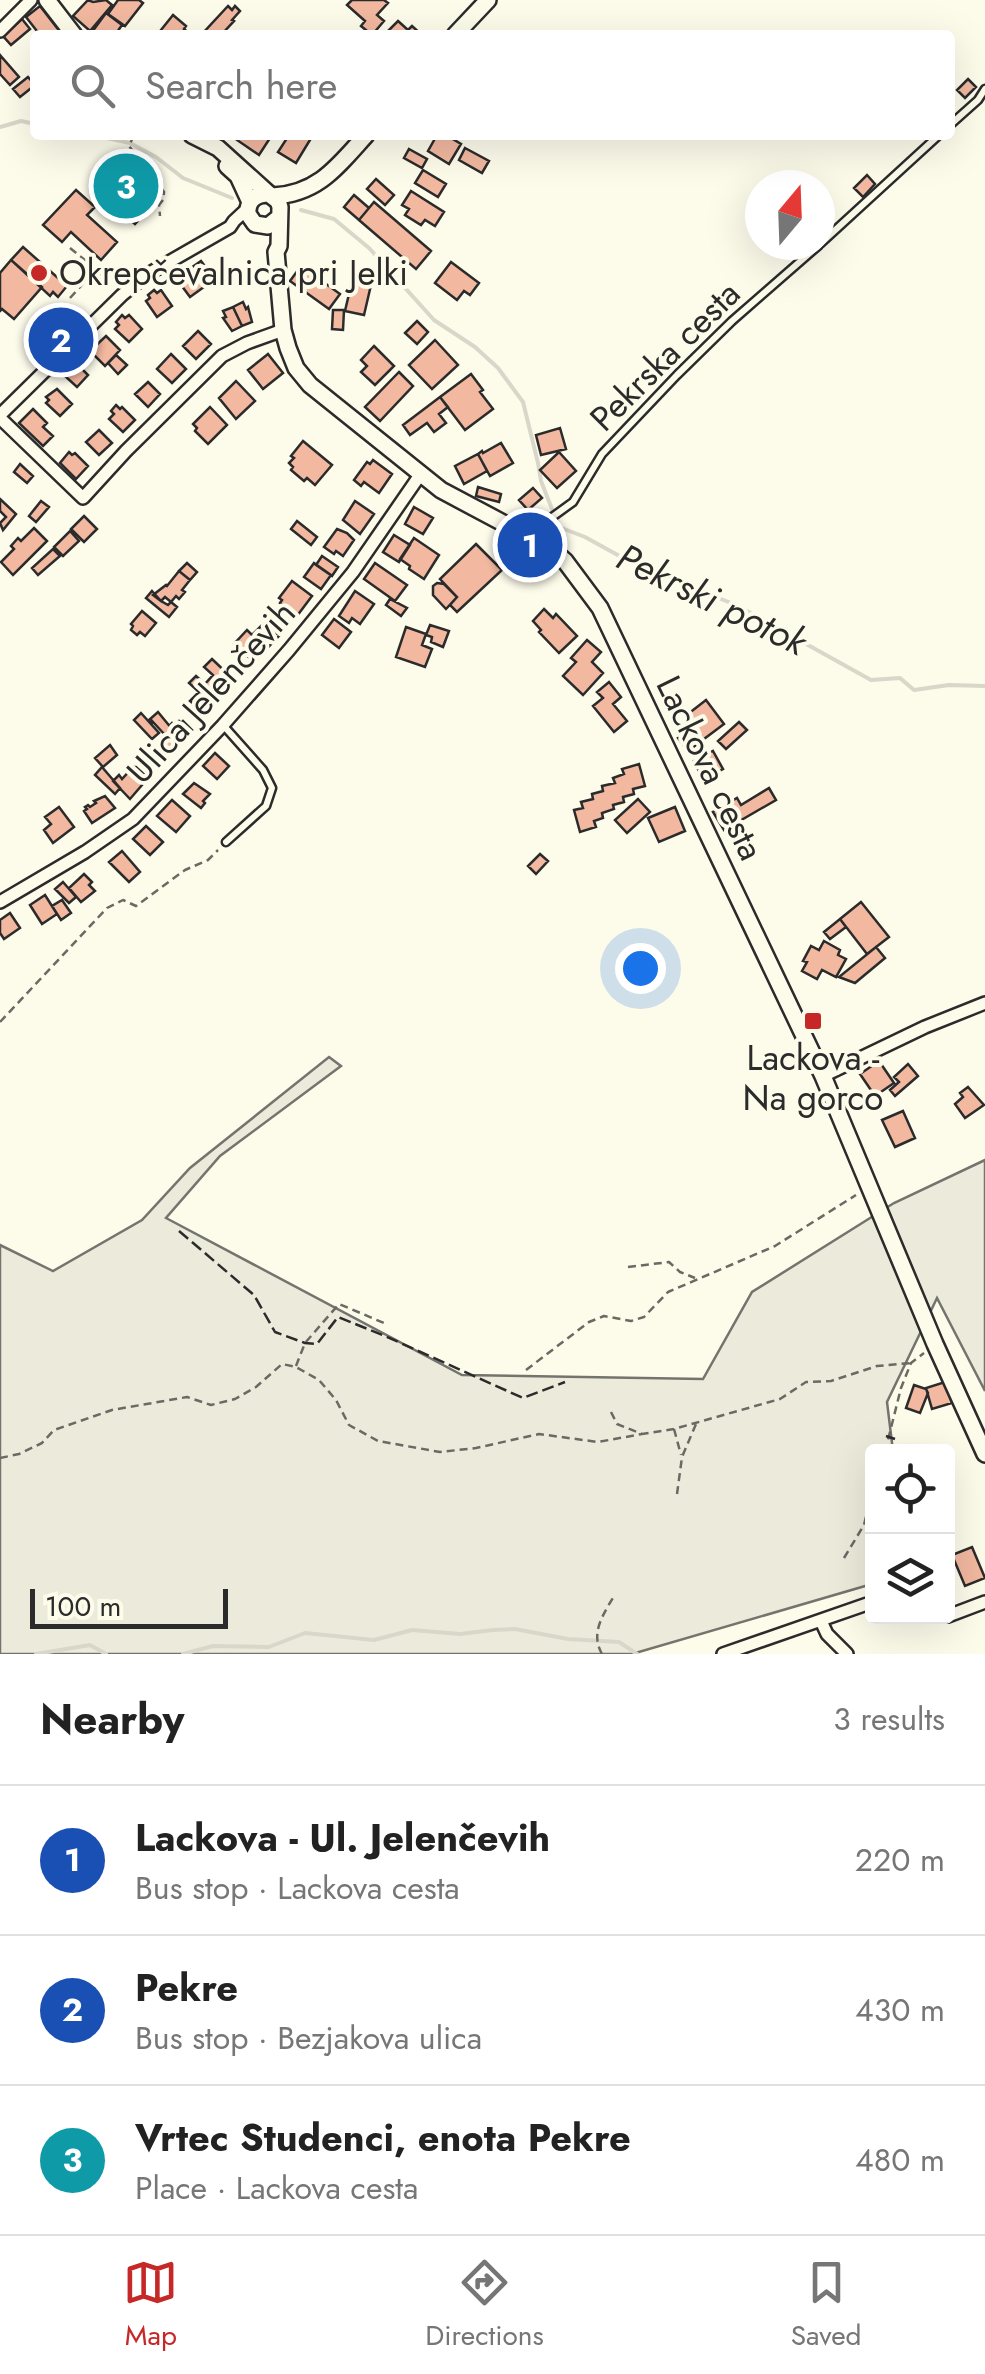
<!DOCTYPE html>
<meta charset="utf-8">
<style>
:root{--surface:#fff;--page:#f6f6f6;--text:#222;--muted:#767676;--line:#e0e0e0;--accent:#c62828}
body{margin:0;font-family:Jost,sans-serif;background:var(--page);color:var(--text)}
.controls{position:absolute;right:30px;bottom:30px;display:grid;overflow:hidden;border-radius:10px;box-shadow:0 10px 40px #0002}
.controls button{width:90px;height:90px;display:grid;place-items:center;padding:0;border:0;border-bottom:2px solid var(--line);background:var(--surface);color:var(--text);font:50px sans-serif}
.compass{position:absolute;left:745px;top:170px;width:90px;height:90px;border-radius:50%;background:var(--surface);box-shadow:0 10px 40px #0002;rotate:19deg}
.scale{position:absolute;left:30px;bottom:25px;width:198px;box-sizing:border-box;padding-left:10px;border:5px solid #2b2b2b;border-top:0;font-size:28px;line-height:35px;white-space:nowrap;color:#2b2b2b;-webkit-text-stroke:8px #fdfbea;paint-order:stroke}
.you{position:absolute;left:640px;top:968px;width:35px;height:35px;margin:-25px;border:8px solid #fff;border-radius:50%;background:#1a73e8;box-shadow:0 0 0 15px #1a73e833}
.badge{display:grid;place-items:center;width:65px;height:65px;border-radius:50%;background:var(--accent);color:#fff;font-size:32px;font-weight:700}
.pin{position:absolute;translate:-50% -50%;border:5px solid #fff;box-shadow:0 2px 10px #0006}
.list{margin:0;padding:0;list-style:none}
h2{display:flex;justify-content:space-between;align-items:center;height:130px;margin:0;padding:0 40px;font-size:42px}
h2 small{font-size:32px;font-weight:400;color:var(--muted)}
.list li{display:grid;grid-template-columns:65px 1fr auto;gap:30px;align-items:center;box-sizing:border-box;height:150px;padding:0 40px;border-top:2px solid var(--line)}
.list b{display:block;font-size:38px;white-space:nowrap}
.list p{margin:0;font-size:32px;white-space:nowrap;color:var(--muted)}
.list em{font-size:32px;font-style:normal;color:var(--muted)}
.icon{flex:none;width:55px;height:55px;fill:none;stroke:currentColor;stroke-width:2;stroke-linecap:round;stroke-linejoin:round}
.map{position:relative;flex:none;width:985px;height:1654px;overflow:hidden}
.search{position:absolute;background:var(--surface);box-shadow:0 10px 40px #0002;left:30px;right:30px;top:30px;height:110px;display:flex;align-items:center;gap:25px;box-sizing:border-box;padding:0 35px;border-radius:10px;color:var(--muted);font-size:38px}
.sheet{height:580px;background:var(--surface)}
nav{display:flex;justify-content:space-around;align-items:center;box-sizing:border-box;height:140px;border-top:2px solid var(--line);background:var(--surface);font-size:28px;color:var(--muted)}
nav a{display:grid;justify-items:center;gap:5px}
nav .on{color:var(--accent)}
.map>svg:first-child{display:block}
</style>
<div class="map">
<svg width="985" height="1654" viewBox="0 0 985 1654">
<rect width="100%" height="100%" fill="#fdfbea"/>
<!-- green -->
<path fill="#ecebdb" stroke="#74746e" stroke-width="2.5" d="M329 1057 341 1066 220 1156 166 1218 462 1375 703 1379 752 1292 894 1203 985 1160V1391L937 1298 887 1402 893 1451 872 1452V1584L632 1654H0V1245L53 1271 142 1220 190 1168Z"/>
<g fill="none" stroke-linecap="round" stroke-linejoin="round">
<!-- stream -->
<path stroke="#d8d7c9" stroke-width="4" d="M0 127 21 121 35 124
M93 135 130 143 156 157 183 178 232 198
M301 210 334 219 369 248 434 320 475 347 498 368 523 402 538 463 541 481 559 527 585 537 634 564 736 605 871 680 900 678 914 690 949 685 985 686
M36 1654 90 1645 106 1654
M183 1654 213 1646 269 1647 305 1633 374 1640 412 1630 460 1634 493 1630 515 1629 568 1639 619 1642 637 1654"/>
</g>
<!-- building -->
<path fill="#f2b8a0" stroke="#2b2b2b" stroke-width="2.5" d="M88 0 93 2 106 0 112 5 90 31 73 16Z
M118 0H139L143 3 125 26 108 14Z
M352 0H384L388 3 377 15 384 21 372 35 361 26 365 21 347 5Z
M40 6 61 33 59 35H40L26 17Z
M228 6 232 10 235 6 240 11 232 20 234 21 221 35H205L203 33Z
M106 13 122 25 115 35H96L92 32Z
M173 15 186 26 184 29 191 35H157Z
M22 19 30 29 11 45 3 36Z
M398 21 408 30 412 26 422 35H384Z
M0 55 19 77 10 85 0 74Z
M28 77 35 85 20 97 13 89Z
M968 79 976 87 965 98 957 90Z
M240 135H272L259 155 237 140Z
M289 135H313L296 163 278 152Z
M437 135H446L461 144 449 164 428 151Z
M465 148 489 161 482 173 459 160Z
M409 149 427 159 422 168 404 158Z
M110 155 160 197 135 224 120 211 126 204 93 175Z
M423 170 446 184 438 197 415 183Z
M867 175 875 184 863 197 854 188Z
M376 179 394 195 385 205 367 189Z
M76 190 95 207 87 215 117 242 101 260 71 232 62 242 43 225Z
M411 191 444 212 435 226 425 220 421 225 405 215 409 209 402 205Z
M354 195 369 208 359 220 344 207Z
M374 202 431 251 416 269 359 220Z
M23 247 67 286 58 297 53 292 50 296 11 260Z
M11 260 42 287 14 319 2 309 0 311V273Z
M201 261 215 279 190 297 173 274 182 268 185 272Z
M451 262 479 283 470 295 464 291 457 300 435 283Z
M301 266 340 294 329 309 290 281Z
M352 281 371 285 364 315 345 311Z
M154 290 157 293 161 290 172 306 157 317 146 301 150 298 148 295Z
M243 302 246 309 248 307 252 322 242 326 233 307Z
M233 307 242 326 232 331 223 318 226 317 223 311Z
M333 310H344L343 330 332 329Z
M122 315 125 318 129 315 142 329 129 342 115 329 119 325 116 322Z
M417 321 428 332 417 344 405 333Z
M198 331 211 344 196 359 183 346Z
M106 336 120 350 105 366 90 351Z
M435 340 458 365 432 389 409 365Z
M374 346 394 366 375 385 361 372 367 366 361 360Z
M171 354 186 369 172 383 157 369Z
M268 354 283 373 263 389 248 370Z
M116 355 127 365 118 374 108 363Z
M78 365 88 375 77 387 66 377Z
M399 372 413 386 380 421 365 407Z
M471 374 483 390 480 392 493 409 465 430 440 397Z
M236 381 255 401 236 419 219 398Z
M148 382 160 394 148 407 135 394Z
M57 389 72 404 60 416 46 403 49 400 46 397Z
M440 397 448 407 439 414 446 423 434 432 427 423 410 435 403 425Z
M116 405 120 409 122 407 135 420 123 432 109 419 114 414 111 411Z
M210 407 227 425 208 444 195 431 197 428 193 424Z
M33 409 47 423 43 427 53 436 43 446 19 423Z
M560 428 566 449 541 455 536 435Z
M99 430 112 443 99 455 86 442Z
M303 441 332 465 315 485 307 478 304 481 291 470 293 467 289 463 294 458 291 456Z
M501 443 513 463 490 476 478 454 482 451 483 453Z
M69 452 72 455 75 453 88 466 76 479 60 463Z
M559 452 576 471 557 488 540 470Z
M478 454 487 471 464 484 455 466Z
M373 460 392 474 379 493 364 482 361 486 354 480 367 462 370 464Z
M20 464 33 476 27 483 14 472Z
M478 487 501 494 499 502 476 496Z
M533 488 542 498 528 510 519 500Z
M0 499 16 514 3 530 0 523 6 517 0 511Z
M41 501 49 507 36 522 29 516Z
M355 501 374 514 360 534 343 520Z
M414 507 433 518 423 534 405 524Z
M84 516 97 529 84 542 71 529Z
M297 521 317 537 311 545 291 529Z
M34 528 47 541 13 575 1 562 14 549 11 546 18 538 21 541Z
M337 529 347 533 354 540 343 556 336 551 334 554 324 547Z
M70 531 79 541 63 556 54 547Z
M394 535 410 545 399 562 383 552Z
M414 538 439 555 424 579 409 569 410 566 400 559Z
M476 544 502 570 457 612 450 605 457 597 440 579Z
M53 549 60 556 38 575 32 568Z
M322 556 338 567 332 576 316 565Z
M187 563 197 572 190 580 179 571Z
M314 563 331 575 321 589 304 577Z
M375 563 407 585 395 601 364 579Z
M179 571 190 580 182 590 185 592 179 599 176 596 171 602 165 597 161 601 153 595 166 585 167 586Z
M292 581 312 596 297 616 280 603 282 600 279 598Z
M437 583 444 584 457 597 446 609 433 595V586Z
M152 591 161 601 168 605 171 602 177 607 169 617 146 598Z
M355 591 374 604 360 624 352 618 349 623 339 616Z
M390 599 407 608 401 616 386 605Z
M544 609 553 618 556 614 577 636 559 653 539 632 541 630 533 621Z
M142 611 156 623 145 636 140 632 137 635 131 630 133 626 131 624Z
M334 619 351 632 339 648 322 635Z
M430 625 449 631 443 647 431 642 432 637 426 635Z
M261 626 280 635 254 662 234 644 247 630 252 635Z
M406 627 426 634 422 645 432 649 425 667 396 657Z
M587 640 601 652 592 662 603 673 583 695 563 676 576 662 571 658Z
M212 659 231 677 225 684 229 688 220 697 205 684 213 675 204 667Z
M196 676 216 694 210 700 214 704 205 714 190 701 199 692 189 683Z
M609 682 621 697 613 704 627 721 614 732 593 706 603 698 597 692Z
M706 700 724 724 688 751 678 738 696 725 688 714Z
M158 712 172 729 166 736 152 721 151 723 149 720Z
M141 713 159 733 152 739 134 720Z
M179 721 181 723 183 721 192 730 184 739 170 725 172 723 175 726Z
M739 722 747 730 726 749 718 741Z
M172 729 184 739 172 753 162 745Z
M110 745 117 755 103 767 95 758Z
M713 751 723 769 703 780 694 761Z
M215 753 229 766 217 779 203 766Z
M639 764 645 786 633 789 634 794 623 797 624 802 613 805 614 809 602 813 603 818 594 821 596 827 580 832 574 810 583 808 581 802 593 799 592 794 603 791 602 786 615 783 613 778 624 774 622 769Z
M102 767 120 788 115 794 95 775Z
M133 767H136L148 778 130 799 113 781 119 775 122 779Z
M194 783 210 794 203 801 205 803 201 808 183 794Z
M769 788 776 800 724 830 713 812 737 798 741 805Z
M105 796 115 808 92 823 84 811 87 809 85 807 88 805 90 807 96 803 94 801Z
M638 799 650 812 627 833 615 820Z
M172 800 190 816 176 832 157 816Z
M59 807 74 827 53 843 44 830 51 824 45 817Z
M675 807 685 831 659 842 648 818Z
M146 826 163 842 150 855 133 839Z
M122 851 140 872 129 882 109 862Z
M540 854 548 861 536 874 528 866Z
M84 874 92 882 89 885 95 891 81 902 69 888Z
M63 882 76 897 69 903 55 889Z
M45 895 57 914 42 924 30 905Z
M62 900 71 913 61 920 52 906Z
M861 902 889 937 867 954 840 919Z
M10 913 20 928 4 939 0 933V920Z
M840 919 846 927 830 939 824 932Z
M824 941 840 950 838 955 846 959 836 977 822 970 817 979 802 971 807 962 803 961 811 946 819 950Z
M876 947 885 958 855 983 839 977Z
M879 1061 894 1083 875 1096 860 1074Z
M908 1064 918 1076 895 1096 890 1090 899 1082 894 1077Z
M968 1087 984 1105 965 1118 955 1104 963 1097 960 1093Z
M903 1111 915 1138 895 1147 882 1120Z
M945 1382 952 1403 932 1409 926 1388Z
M914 1385 926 1389 928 1393 920 1413 906 1408Z
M972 1547 985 1578 965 1586 952 1555Z"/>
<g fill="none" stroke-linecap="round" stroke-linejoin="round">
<!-- service casing -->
<g stroke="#2b2b2b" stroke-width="11">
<path id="service" d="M950 125 978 100 985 89
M820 244 939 135
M534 540 544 523 573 502 602 454 677 375 732 321 819 245
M223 725 263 770 272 788 266 806 226 842"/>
</g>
<!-- minor casing -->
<g stroke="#2b2b2b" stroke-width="16">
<path id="minor" d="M0 31 31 0
M0 415 122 295 148 274 230 227 234 221 248 208
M0 418 83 498 126 451 222 356 247 343 283 330
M0 902 85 852 133 819 223 725 289 650 353 572 420 475
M823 1076 925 1027 985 1003
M948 1616 985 1602
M821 1621 827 1634 847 1654
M723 1654 867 1604H872"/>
</g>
<!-- tertiary casing -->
<g stroke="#2b2b2b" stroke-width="20">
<path id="tertiary" d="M47 0 74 35
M455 35 488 0
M192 135 218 148 269 194
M227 166 238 176 250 202
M273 196C318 194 338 166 366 135
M278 218 268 226 255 224 248 214C247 200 256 194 269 194L278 201 280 207 279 246 276 252 283 330 288 348 296 368 310 385 441 490 550 548 565 561 600 608 823 1076 935 1344 985 1454"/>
</g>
<!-- path -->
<path stroke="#6a6964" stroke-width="2.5" stroke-dasharray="8 5" stroke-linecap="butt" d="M134 135 129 146 164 192 163 200 159 205 160 216
M70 248 101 273
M70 298 92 274H102
M0 1022 107 908 123 900 136 906 185 870 208 860 218 850
M628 1267 669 1262 680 1272 695 1278
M296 1366 305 1343 339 1304 384 1323
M526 1370 589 1322 604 1316 631 1321 644 1317 668 1292 775 1246 856 1195
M611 1412 617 1424 642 1434 674 1429 780 1399 806 1382 831 1381 877 1366 911 1363
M674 1429 681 1455
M885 1452 901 1388 911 1363 924 1353
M0 1458 19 1454 42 1443 54 1430 112 1410 187 1397 211 1405 235 1399 256 1387 282 1364 296 1367 319 1380 336 1400 349 1425 378 1441 440 1452 476 1448 539 1434 598 1442 642 1434
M677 1494 682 1457 696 1424
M844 1558 864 1525 872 1492
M602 1654C590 1633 603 1615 614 1596"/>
<!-- service -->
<use href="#service" stroke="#fdfbea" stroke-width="6"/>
<!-- minor -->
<use href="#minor" stroke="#fdfbea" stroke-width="11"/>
<!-- tertiary -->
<use href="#tertiary" stroke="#fdfbea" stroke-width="15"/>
<!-- fence -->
<path stroke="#2b2b2b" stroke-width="2.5" stroke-dasharray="12 5" stroke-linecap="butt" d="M179 1231 254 1295 275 1332 305 1343 317 1344 338 1317 385 1336 523 1398 565 1382
M886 1436 895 1439"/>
</g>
<!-- markers -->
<g fill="#c62828" stroke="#fdfbea" stroke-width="4">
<circle cx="39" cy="273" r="10"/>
<rect x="803" y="1011" width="20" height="20" rx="5"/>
</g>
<g text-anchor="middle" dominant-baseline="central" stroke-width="8" stroke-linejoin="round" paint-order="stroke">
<!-- poi labels -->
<g font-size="35" fill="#2b2b2b" stroke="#fdfbea" text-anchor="start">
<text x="59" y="273">Okrepčevalnica pri Jelki</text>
<text x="813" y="1058" text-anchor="middle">Lackova -<tspan x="813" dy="40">Na gorco</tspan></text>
</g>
<!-- street labels -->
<g font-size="35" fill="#2b2b2b" stroke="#fdfbea">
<text transform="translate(665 356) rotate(-45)">Pekrska cesta</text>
<text transform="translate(211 692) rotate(-48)">Ulica Jelenčevih</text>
<text transform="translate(710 768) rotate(64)">Lackova cesta</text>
</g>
<!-- water labels -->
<g font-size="38" font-style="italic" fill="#2b2b2b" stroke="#fdfbea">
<text transform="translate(712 599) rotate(26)">Pekrski potok</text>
</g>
</g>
</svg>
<div class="controls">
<button><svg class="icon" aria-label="locate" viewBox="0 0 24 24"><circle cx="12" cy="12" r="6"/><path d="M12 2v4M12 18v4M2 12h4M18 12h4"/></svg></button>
<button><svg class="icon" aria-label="layers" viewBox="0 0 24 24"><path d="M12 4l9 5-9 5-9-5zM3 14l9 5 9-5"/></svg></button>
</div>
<svg class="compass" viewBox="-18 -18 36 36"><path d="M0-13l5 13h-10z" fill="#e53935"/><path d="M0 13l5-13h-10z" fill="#767676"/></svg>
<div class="scale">100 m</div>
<div class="you"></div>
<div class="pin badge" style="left:530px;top:545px;background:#1a4fb4">1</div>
<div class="pin badge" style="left:61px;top:340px;background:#1a4fb4">2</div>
<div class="pin badge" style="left:126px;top:186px;background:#0f9aa8">3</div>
<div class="search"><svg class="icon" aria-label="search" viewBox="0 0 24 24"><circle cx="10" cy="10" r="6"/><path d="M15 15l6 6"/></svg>Search here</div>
</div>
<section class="sheet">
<h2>Nearby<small>3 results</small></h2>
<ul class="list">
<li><span class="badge" style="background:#1a4fb4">1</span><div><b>Lackova - Ul. Jelenčevih</b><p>Bus stop · Lackova cesta</p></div><em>220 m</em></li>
<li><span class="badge" style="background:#1a4fb4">2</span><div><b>Pekre</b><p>Bus stop · Bezjakova ulica</p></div><em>430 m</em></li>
<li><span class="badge" style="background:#0f9aa8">3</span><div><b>Vrtec Studenci, enota Pekre</b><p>Place · Lackova cesta</p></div><em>480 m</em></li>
</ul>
</section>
<nav>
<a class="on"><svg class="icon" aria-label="map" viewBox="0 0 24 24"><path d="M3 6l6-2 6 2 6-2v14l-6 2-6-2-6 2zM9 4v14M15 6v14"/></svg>Map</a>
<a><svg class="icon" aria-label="directions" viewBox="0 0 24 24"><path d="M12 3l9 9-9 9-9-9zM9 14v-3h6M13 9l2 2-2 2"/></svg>Directions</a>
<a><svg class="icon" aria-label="saved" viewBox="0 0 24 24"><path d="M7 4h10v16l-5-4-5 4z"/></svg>Saved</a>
</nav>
